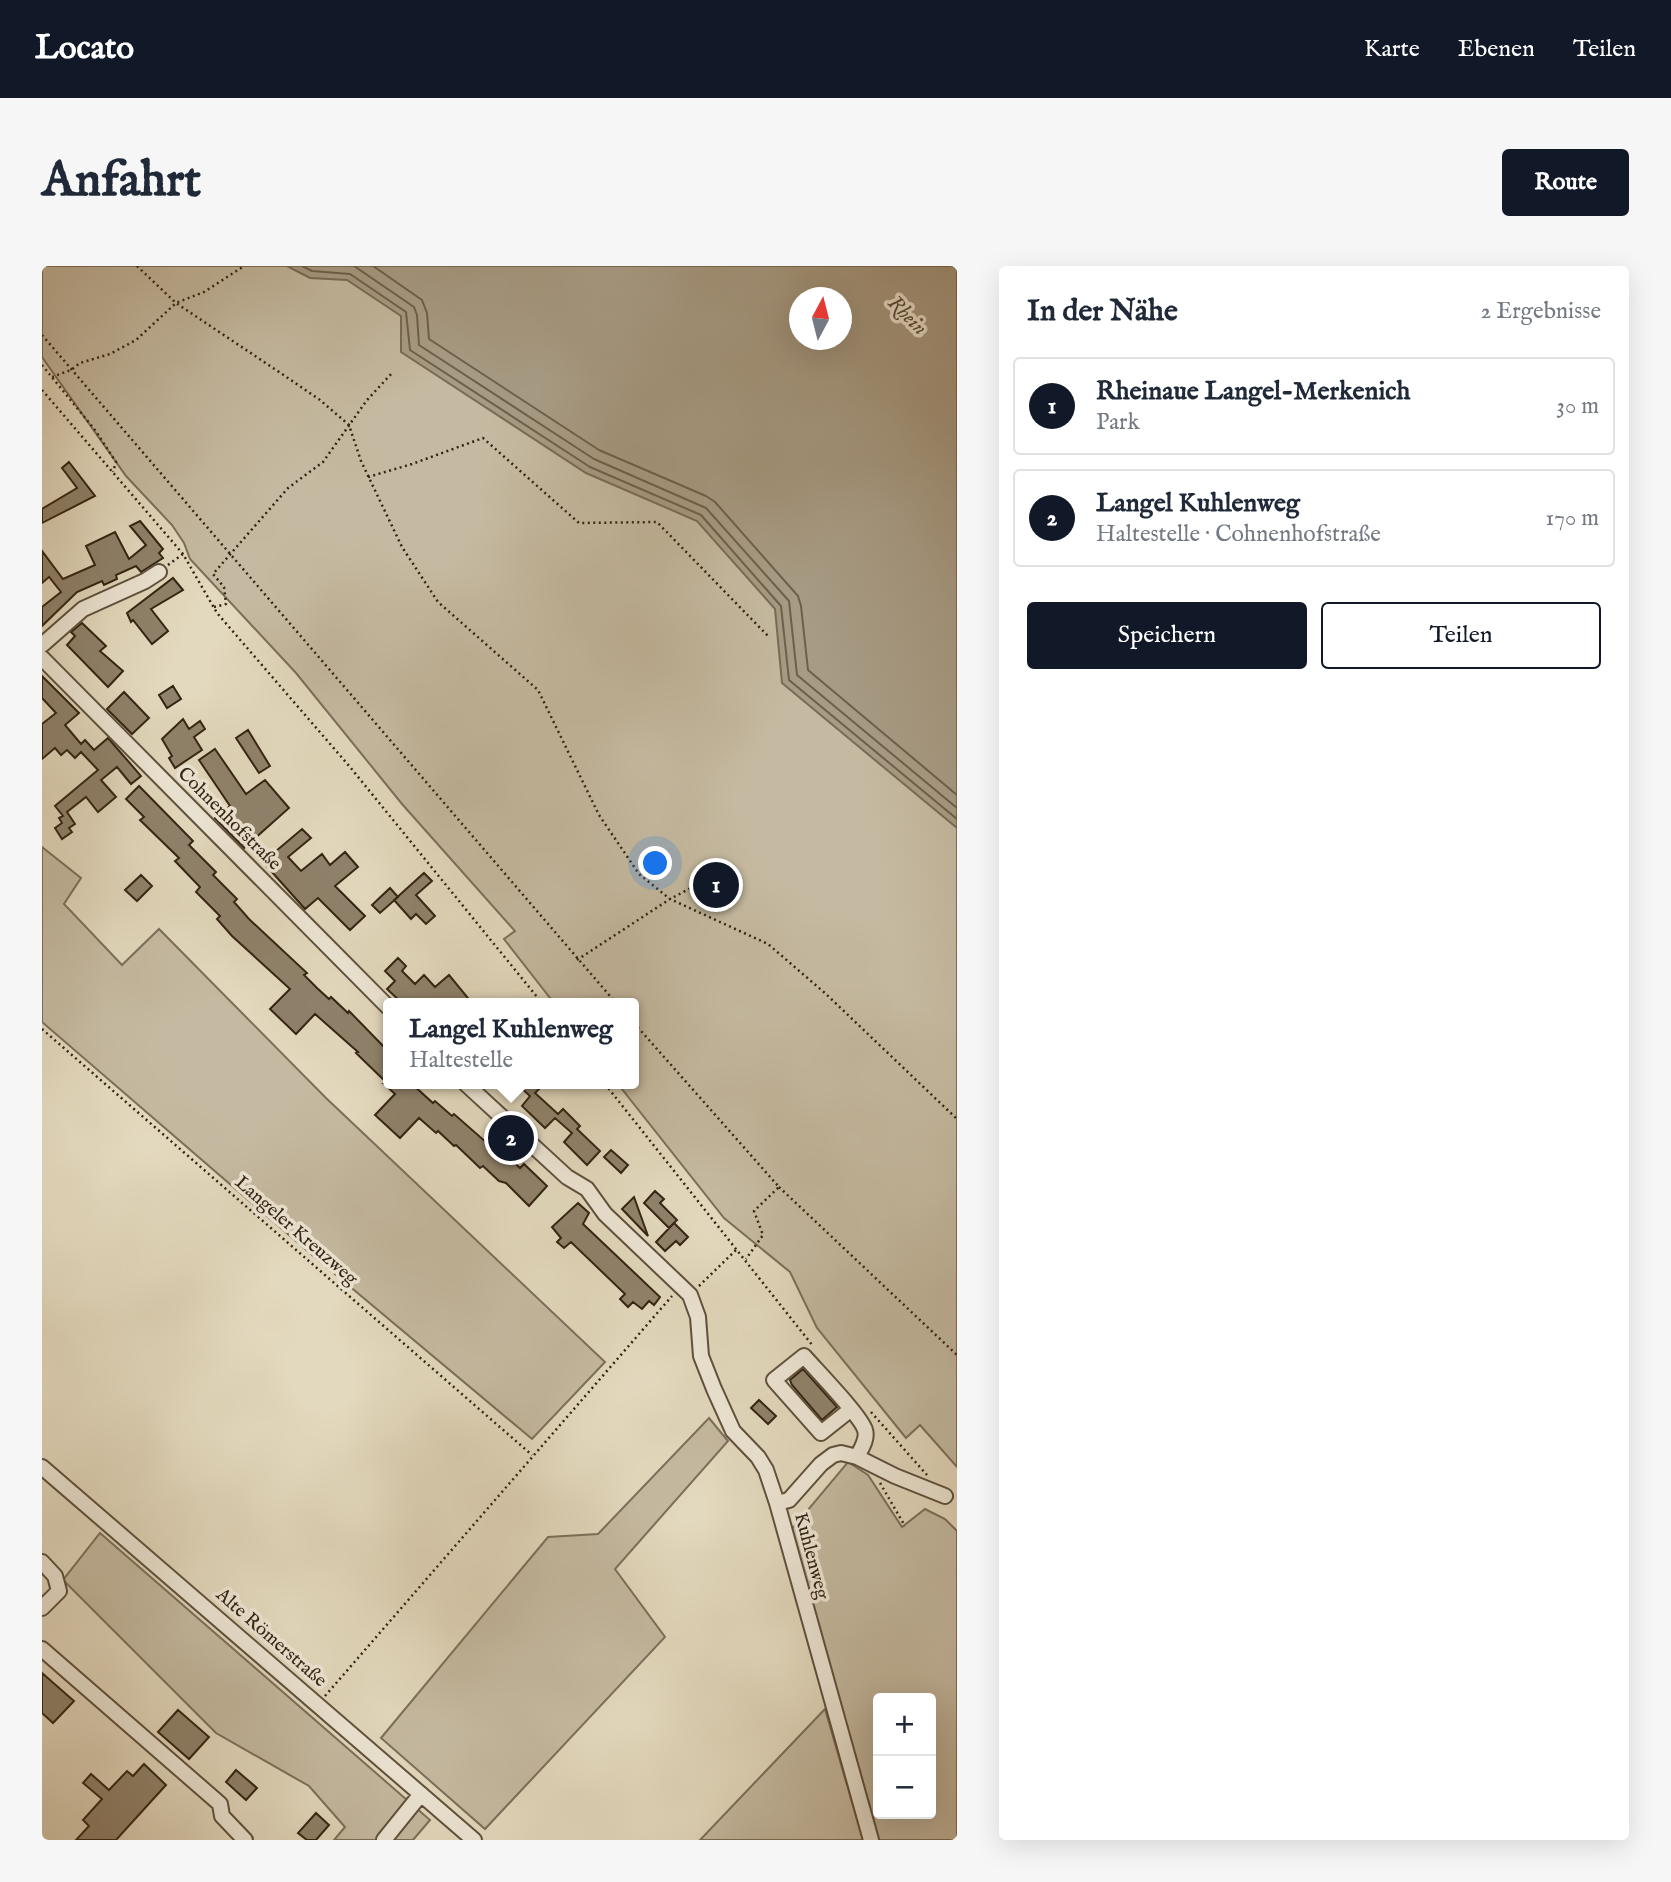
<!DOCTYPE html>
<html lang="de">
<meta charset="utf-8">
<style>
:root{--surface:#fff;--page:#f6f6f7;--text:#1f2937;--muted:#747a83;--line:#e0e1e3;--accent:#111827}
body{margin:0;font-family:"IM FELL English",serif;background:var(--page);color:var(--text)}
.controls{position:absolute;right:21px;bottom:21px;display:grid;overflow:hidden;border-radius:7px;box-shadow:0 7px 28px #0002}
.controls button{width:63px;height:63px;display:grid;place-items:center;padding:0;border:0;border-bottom:2px solid var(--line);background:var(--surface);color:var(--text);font:35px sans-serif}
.compass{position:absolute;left:747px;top:21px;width:63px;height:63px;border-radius:50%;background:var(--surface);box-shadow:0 7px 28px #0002;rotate:7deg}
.you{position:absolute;left:614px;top:598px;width:24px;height:24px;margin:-18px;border:5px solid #fff;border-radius:50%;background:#1a73e8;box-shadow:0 0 0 10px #1a73e833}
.badge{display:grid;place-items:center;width:46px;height:46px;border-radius:50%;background:var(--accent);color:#fff;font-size:23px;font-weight:700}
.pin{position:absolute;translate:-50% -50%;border:4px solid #fff;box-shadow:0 2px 7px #0006}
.popup{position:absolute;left:341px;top:732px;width:256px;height:91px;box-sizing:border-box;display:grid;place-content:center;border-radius:7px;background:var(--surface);filter:drop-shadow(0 2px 5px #0005);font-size:23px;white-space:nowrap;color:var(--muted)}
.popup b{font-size:26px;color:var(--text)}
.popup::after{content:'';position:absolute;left:50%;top:100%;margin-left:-14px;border:14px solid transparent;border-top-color:var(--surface)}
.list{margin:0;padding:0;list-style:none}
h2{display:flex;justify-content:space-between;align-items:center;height:91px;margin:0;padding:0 28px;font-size:30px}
h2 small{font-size:23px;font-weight:400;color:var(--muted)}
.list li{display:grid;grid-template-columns:46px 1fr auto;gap:21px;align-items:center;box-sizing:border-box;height:98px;margin:0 14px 14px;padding:0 14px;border:2px solid var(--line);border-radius:7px}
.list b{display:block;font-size:26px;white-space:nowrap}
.list p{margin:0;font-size:23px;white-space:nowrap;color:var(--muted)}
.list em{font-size:23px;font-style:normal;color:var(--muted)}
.actions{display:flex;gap:14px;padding:21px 28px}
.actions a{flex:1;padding:16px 0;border:2px solid var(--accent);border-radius:7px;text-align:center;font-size:24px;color:var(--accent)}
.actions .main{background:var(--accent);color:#fff}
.map{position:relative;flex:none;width:915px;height:1574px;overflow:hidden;border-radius:7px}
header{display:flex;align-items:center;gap:42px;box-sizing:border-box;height:98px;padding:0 35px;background:var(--accent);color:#fff}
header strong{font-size:33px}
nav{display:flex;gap:38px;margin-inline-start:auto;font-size:24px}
.intro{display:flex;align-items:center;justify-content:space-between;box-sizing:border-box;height:168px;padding:0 42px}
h1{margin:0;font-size:49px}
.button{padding:18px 32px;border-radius:7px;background:var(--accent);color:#fff;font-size:24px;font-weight:700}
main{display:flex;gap:42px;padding:0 42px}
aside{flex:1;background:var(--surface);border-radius:7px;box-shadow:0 7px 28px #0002}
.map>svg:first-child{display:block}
</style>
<header>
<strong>Locato</strong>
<nav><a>Karte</a><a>Ebenen</a><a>Teilen</a></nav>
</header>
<div class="intro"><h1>Anfahrt</h1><a class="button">Route</a></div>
<main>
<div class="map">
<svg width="915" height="1574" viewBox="0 0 915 1574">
<rect width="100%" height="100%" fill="#e3d9be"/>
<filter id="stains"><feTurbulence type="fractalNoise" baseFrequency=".00286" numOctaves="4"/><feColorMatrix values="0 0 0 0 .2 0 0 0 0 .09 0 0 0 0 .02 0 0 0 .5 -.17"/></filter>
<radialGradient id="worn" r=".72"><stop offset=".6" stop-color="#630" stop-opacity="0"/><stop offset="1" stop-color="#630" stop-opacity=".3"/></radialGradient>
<!-- green -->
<path fill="#c5baa1" stroke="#7c6f5a" stroke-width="2" fill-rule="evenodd" d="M0 0H825L915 89V1201L878 1159 864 1172 775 1062 748 1006 682 952 576 818H592V737H512L462 673 473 665 360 538 254 407 148 293 142 277 130 259 84 210 0 91ZM758 32H800V74H758Z
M0 581 39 612 22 638 80 699 117 663 284 832 563 1096 490 1173 269 988 0 756Z
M667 1152 686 1175 573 1303 623 1371 443 1563 339 1472 506 1271 556 1268Z
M806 1196 826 1209 860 1261 883 1243 903 1253 915 1265V1574H835L750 1263ZM836 1432H889V1548H836Z
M58 1267 388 1554 371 1574H292L303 1561 267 1520 174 1467 21 1314Z
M783 1443 821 1574H658Z"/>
<!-- water -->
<path fill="#a79b84" stroke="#796b56" stroke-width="2" fill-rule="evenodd" d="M245 0H915V562L740 417 733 343 655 255 544 207 359 86V50L305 14 268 12ZM758 32H800V74H758Z"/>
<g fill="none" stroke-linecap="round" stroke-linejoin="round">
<!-- shore -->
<path stroke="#6d604b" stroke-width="2" d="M260 0 270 5 308 8 364 46 368 84 548 201 659 249 739 340 747 414 915 553
M312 0 372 41 375 49 377 79 552 193 664 242 747 335 755 409 915 542
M331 0 380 34 385 47 387 73 557 184 664 230 673 236 756 330 759 340 766 404 915 529"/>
</g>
<!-- building -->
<path fill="#8f826b" stroke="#332412" stroke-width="2" d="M27 196 53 230 0 257V243L35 222 20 202Z
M98 255 121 283 117 287 121 292 99 306 94 300 74 309 75 313 62 319 60 315 35 326 0 360V341L19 326 7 311 0 317V285L21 313 53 299 44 280 73 266 87 293 104 279 88 260Z
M131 312 141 324 109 343 126 365 110 378 91 354 89 356 85 347Z
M40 357 64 380 58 385 81 405 66 421 25 379 33 370 29 366Z
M0 410 37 447 23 459 39 478 43 474 52 484 66 472 99 510 89 518 75 501 59 514 74 531 56 546 44 531 25 546 33 558 27 562 30 566 20 573 13 562 20 557 17 552 21 550 13 540 56 504 39 486 33 492 25 484 19 489 13 482 0 493V458L14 447 0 432Z
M131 420 139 433 125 442 117 429Z
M82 426 107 452 90 468 65 443Z
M141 453 147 463 158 455 163 463 152 471 160 484 133 502 127 492 130 490 120 473Z
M206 464 228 500 217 507 194 472Z
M173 483 204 528 223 514 247 542 202 582 173 552 188 540 157 494Z
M97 520 151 575 147 579 174 606 171 609 195 633 192 636 207 653 265 707 262 709 275 722 287 733 289 731 306 747 307 745 346 785V818H370L391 837 393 835 410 850 412 848 454 885 457 882 478 902 482 898 505 920 487 940 464 917 457 915 441 900 438 902 414 879 412 880 396 865 394 867 377 852 358 872 333 849 353 828 342 818H346L314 787 316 786 273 748 254 768 228 743 248 723 190 670 175 653 178 650 154 626 158 621 133 595 137 592 98 554 102 551 84 533Z
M260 563 269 572 246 591 259 605 280 588 288 599 303 586 316 601 293 620 323 650 308 664 276 632 263 643 221 596Z
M382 607 390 615 374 629 393 650 384 658 374 648 369 653 352 634Z
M99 609 110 620 95 635 83 624Z
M348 622 356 631 338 647 330 639Z
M356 692 364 700 360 705 373 718 382 709 393 721 407 709 430 737H360L345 723 353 715 343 705Z
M475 818H491L497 823 493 827 516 848 521 843 538 860 535 863 558 885 545 899 522 876 530 867 513 852 503 862 480 840 488 830Z
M569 884 586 899 579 907 562 891Z
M613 925 622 933 618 937 635 954 627 962 602 937Z
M592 931 606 970 580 943Z
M536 937 547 947 541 958 618 1031 612 1039 607 1035 600 1043 591 1036 586 1041 578 1033 583 1028 529 976 522 982 515 976 519 972 510 961Z
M632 957 646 971 638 979 634 975 623 985 614 976Z
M761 1103 795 1141 780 1154 750 1119 748 1114Z
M717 1134 734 1150 726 1158 709 1142Z
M0 1407 32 1435 11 1457 0 1447Z
M136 1444 167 1471 147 1493 116 1466Z
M102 1498 124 1519 74 1574H34L47 1560 41 1554 60 1533 41 1517 49 1508 67 1524 85 1505 91 1510Z
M194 1504 215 1522 204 1534 184 1516Z
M274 1547 287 1559 274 1574H265L256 1567Z"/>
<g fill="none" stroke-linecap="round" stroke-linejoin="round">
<!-- minor casing -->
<g stroke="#5f513d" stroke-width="18">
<path id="minor" d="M0 379 41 343 103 315 117 306
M0 392 346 741
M424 818 525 911 545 923 563 948 648 1029 656 1051 659 1090 672 1123 691 1165 716 1191 724 1204 735 1237 829 1574
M808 1144 779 1167 732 1114 762 1090C775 1105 819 1150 823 1164 826 1173 819 1183 815 1191
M0 1201 432 1574
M735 1237 747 1234 779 1198 791 1189 799 1187 815 1191 853 1210 903 1230
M0 1296 13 1310 17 1325 0 1342
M0 1383 178 1538 180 1550 203 1574
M342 1574 379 1528"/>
</g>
<!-- path -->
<path stroke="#332412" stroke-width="2.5" stroke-dasharray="2 3.5" stroke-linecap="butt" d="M95 0 134 37 243 110 278 134 307 159 319 195 360 281 396 336 496 424 557 549 597 608 628 633 726 678 784 728 915 853
M0 69 574 737
M0 99 53 164 74 196 71 206
M10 111 29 104 38 97 68 88 94 74 134 37 162 26 202 0
M0 124 141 288 175 347 308 501 500 737
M326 211 370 198 441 172 537 257 615 256 726 370
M126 299 141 288
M172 341 184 338 182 321 171 308 246 222 281 196 325 134 351 106
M535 694 628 633 668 612
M592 757 737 921 712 945 721 969 704 993
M0 763 490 1189
M563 818 771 1080
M737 921 915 1089
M657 1020 694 984
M829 1146 885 1209
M838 1217 863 1260
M283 1430 630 1030"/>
<!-- minor -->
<use href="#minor" stroke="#ede6d5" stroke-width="14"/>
</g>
<g text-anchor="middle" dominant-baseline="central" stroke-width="7" stroke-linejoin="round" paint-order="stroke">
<!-- street labels -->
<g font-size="19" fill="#332412" stroke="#ede6d5">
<text transform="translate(187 553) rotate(45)">Cohnenhofstraße</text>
<text transform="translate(254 965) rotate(41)">Langeler Kreuzweg</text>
<text transform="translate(769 1290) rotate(75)">Kuhlenweg</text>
<text transform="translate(229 1372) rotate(41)">Alte Römerstraße</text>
</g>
<!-- water labels -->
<g font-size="21" font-style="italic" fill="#564834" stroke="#ede6d5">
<text transform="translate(865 50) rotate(45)">Rhein</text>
</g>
</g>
<rect width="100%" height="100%" filter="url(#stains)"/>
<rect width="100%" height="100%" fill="url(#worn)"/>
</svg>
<div class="controls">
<button>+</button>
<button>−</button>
</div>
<svg class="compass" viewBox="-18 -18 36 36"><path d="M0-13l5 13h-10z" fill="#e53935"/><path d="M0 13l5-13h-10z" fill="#747a83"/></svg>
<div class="you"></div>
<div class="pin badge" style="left:674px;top:619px">1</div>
<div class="pin badge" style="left:469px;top:872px">2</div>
<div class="popup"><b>Langel Kuhlenweg</b>Haltestelle</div>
</div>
<aside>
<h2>In der Nähe<small>2 Ergebnisse</small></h2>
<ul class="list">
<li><span class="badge">1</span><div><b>Rheinaue Langel-Merkenich</b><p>Park</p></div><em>30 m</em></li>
<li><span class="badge">2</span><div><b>Langel Kuhlenweg</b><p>Haltestelle · Cohnenhofstraße</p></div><em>170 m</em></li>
</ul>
<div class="actions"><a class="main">Speichern</a><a>Teilen</a></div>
</aside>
</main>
